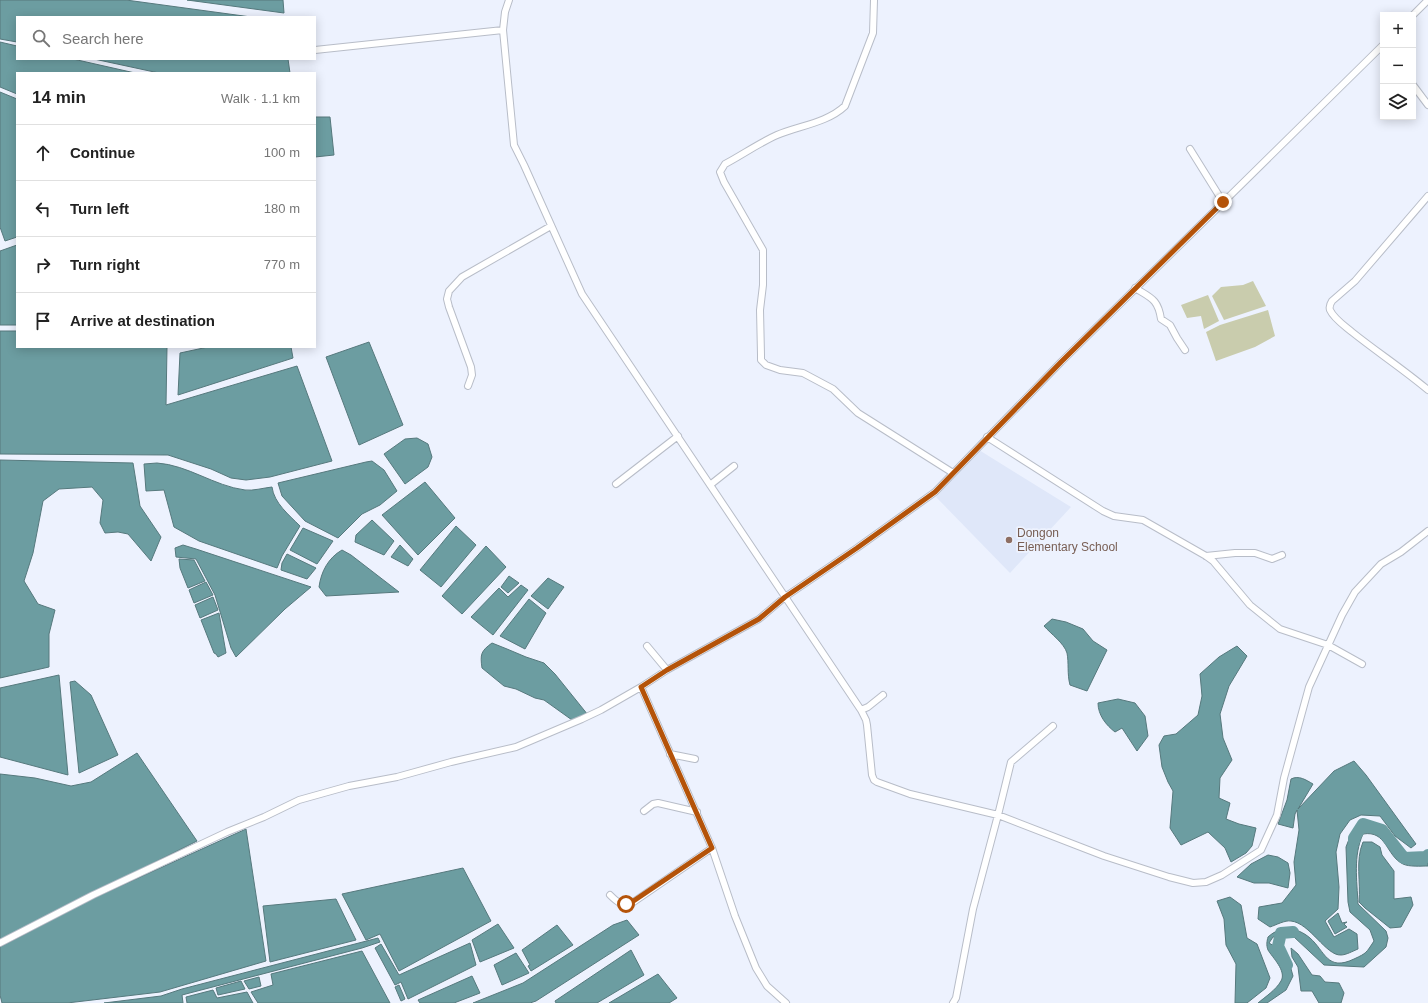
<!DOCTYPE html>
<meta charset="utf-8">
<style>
:root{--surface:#fff;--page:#f6f6f6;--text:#222;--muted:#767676;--line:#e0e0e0}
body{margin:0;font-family:Helvetica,sans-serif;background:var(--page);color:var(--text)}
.controls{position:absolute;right:12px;top:12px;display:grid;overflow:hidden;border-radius:0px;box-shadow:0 2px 10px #0003}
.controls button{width:36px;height:36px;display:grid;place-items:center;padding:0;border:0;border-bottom:1px solid var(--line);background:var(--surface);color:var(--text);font:20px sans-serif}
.stop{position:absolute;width:12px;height:12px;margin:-9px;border:3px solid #b45309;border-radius:50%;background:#fff}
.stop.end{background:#b45309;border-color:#fff;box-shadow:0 1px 4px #0008}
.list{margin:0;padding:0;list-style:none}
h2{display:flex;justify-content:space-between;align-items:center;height:52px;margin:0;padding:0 16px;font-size:17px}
h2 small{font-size:13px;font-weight:400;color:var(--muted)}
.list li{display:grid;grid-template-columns:26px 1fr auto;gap:12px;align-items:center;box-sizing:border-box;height:56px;padding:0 16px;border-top:1px solid var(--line)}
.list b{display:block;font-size:15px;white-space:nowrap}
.list em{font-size:13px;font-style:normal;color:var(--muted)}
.icon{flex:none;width:22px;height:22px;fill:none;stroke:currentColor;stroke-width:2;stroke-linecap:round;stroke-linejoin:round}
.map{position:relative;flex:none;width:1428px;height:1003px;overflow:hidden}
.search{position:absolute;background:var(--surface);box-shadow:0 2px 10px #0003;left:16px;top:16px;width:300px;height:44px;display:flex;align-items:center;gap:10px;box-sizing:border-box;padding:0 14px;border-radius:0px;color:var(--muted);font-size:15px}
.panel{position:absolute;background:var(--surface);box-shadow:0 2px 10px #0003;left:16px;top:72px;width:300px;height:276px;border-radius:0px}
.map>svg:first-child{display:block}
</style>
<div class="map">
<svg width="1428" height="1003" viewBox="0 0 1428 1003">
<rect width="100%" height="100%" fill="#edf2fe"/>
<!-- built -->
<path fill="#dfe7f9" d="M979 450 1071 507 1010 573 936 497Z"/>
<!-- green -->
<path fill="#c9ccad" d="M1253 281 1266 306 1224 320 1212 296 1221 287 1243 285Z
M1208 295 1219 321 1204 329 1201 316 1187 318 1181 305Z
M1268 310 1275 336 1255 347 1216 361 1206 332 1220 325Z"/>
<!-- water -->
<path fill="#6c9da1" stroke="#56797d" d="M0 0H126L251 17H17V42L0 39Z
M187 0H283L284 13Z
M0 42 17 46V59H73L135 73H17V94L0 87Z
M94 59H288L290 73H159Z
M0 92 17 99V237L5 241 0 227Z
M315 117H330L334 155 315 157Z
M17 245V325H0V251Z
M0 331H17V347H167L166 405 297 366 332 461 270 477 246 480 231 478 211 469 168 455 0 454Z
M369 342 403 425 359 445 326 357Z
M208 347H291L293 358 178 395 180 353Z
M417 438 428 444 432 457 428 467 405 484 384 454 405 439Z
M0 460 133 463 140 506 161 537 151 561 128 534 118 532 105 533 100 523 103 500 92 487 59 489 43 501 33 553 24 581 38 604 55 610 49 634V667L0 678Z
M372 461 384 470 397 491 380 505 362 514 338 538 305 521 282 496 278 483 366 462Z
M157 463C188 465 214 486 245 490 253 491 263 488 272 487 274 503 289 515 300 526L282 556 277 568 199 541 174 527 164 490 146 491 144 464Z
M425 482 455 518 418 555 382 515Z
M372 520 394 541 384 555 355 542 356 535Z
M456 526 476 545 441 587 420 570Z
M303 528 333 541 317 564 290 550Z
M183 545 196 549 311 587 285 609 236 657 231 648 215 595 196 559 176 557 175 548Z
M400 545 413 559 408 566 391 557Z
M486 546 506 567 462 614 442 596Z
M342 550 351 555 399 592 326 596 319 587C321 572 328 558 342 550Z
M287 554 316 568 307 579 281 570 282 563Z
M179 559 194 560 205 581 188 588 180 568Z
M509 576 519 583 508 593 501 587Z
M548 578 564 587 548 609 531 596Z
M206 582 213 595 194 603 189 590Z
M521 585 528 590 493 635 471 617 499 588 508 597Z
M213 597 218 610 200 618 195 605Z
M529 599 546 613 525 649 500 636Z
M219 613 226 653 218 657 216 654 214 653 201 620Z
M1052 619 1066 622 1083 629 1093 641 1107 650 1087 691 1070 685C1067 674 1069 663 1067 653 1064 643 1051 634 1044 626Z
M492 643 507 649 526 657 544 663 555 674 588 715 572 720 544 700 535 698 516 689 504 686 482 668C480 654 481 651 492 643Z
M1237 646 1247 656 1229 686 1220 714 1223 738 1232 760 1220 778 1219 798 1230 803 1226 819 1239 824 1256 828 1252 846 1246 853 1231 862 1225 848 1208 832 1181 845 1170 828 1173 791 1168 782 1162 767 1159 745 1164 736 1176 734 1198 715 1202 696 1200 674 1219 657Z
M59 675 68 775 0 757V688Z
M75 681 91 695 118 755 79 773 70 682Z
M1118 699 1135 703 1145 716 1148 736 1137 751 1122 728 1115 732C1106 725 1098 715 1098 703Z
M137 753 197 841 0 940V774L35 778 71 786 91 782Z
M1354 761 1366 775 1416 844 1411 848 1395 836 1380 816 1361 815 1350 820 1340 834 1336 852 1339 887 1338 909 1325 921 1334 937 1349 929 1357 934 1358 949C1353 951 1346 955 1341 955 1326 956 1310 923 1291 921 1285 920 1276 925 1270 927L1258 919 1259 907 1282 903 1296 885 1294 862 1299 830 1297 810 1295 814 1293 828 1278 824 1287 800 1291 779C1299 775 1306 780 1313 784L1298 809 1334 771Z
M1356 828C1365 828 1373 828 1381 832 1384 834 1387 839 1389 842 1401 858 1407 865 1428 859V866C1421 866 1409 867 1403 864 1386 856 1387 830 1363 834 1353 856 1357 880 1358 904L1386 931 1388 938 1386 947 1364 967 1324 965 1294 937 1288 935 1273 937 1269 943 1284 952 1288 958 1293 976 1286 990 1267 1003H1258C1265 997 1276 990 1281 981 1287 971 1272 957 1268 950 1266 945 1267 941 1268 937 1281 925 1297 927 1310 938 1325 951 1327 972 1354 959 1367 953 1366 953 1374 941L1370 930 1350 912 1348 902 1346 847 1351 834Z
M246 829 266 961 160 992 67 1003H2L0 995V947L94 898Z
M1363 842H1372L1380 847 1382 855 1394 871V899L1411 897 1413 905 1401 927 1390 928 1365 908 1359 902C1361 882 1355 861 1363 842Z
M1268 855 1278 857 1288 863 1290 873 1288 888 1269 883H1254L1237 877 1251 864Z
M463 868 491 921 399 971 380 934 366 940 342 894Z
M1230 897 1241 905 1247 938 1257 944 1270 978 1266 988 1247 1003H1235L1236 964 1226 945 1224 919 1217 901Z
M336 899 356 940 270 962 263 906Z
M1338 913 1342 923 1347 922 1344 924 1347 927 1335 934 1328 921Z
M627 920 639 935 536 1001 530 1003H473L523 983 613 925Z
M498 924 514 948 480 962 472 940Z
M557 925 573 945 531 971 528 966 530 965 522 950Z
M378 938 380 942 362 948 182 995 183 1003H104L161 996 182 989Z
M470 943 476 965 408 999 401 982 395 985 375 948 381 944 399 975Z
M1291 948 1298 954 1312 975 1320 976 1325 982 1339 983 1344 993 1341 1003H1319L1312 991H1301L1298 967 1292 957Z
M631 950 644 975 597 1003H556L555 1001Z
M362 951 390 1003H258L251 992 273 985 271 974Z
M516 953 529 973 502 985 494 965Z
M658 974 677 998 669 1003H609Z
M472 976 480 993 454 1003H420L418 1000Z
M259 977 261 986 249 989 244 981Z
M241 981 245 989 218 995 216 988Z
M399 985 405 999 401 1001 395 987Z
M213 990 217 998 247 992 253 1003H187L186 997Z"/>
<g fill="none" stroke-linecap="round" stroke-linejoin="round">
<!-- river -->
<path stroke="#6c9da1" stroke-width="12" d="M1354 841V838L1363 824 1382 830 1404 858 1426 857 1428 855
M1287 965 1278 946 1281 933 1293 932"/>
<!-- street casing -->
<g stroke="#b8bdc8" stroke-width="8">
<path id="street" d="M509 0 505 12 503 30 514 145 524 165 582 294 861 710 866 720 867 725 872 775 874 780 877 782 910 794 998 815 1104 856 1169 877 1193 883 1206 882 1222 875 1261 850 1277 815 1284 778 1309 687 1342 615 1355 592 1381 564 1401 552 1428 531
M874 0 873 33 845 106C827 123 798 126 777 135 759 143 742 155 725 164L720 172 724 182 763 250V285L760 310 761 355V360L766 365 780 370 803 373 833 389 858 413 953 473
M1413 15 1428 0
M315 50 503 30
M1413 85 1428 105
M1190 149 1223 202
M1428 196 1355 281 1332 301C1330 304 1329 307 1330 310 1334 319 1345 326 1352 332 1377 352 1403 369 1428 390
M1135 288C1151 298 1158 299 1161 319L1170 325 1177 338 1185 350
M468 386 472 375 471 367 449 307 447 299 449 291 462 277 551 226
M987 437 1103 511 1114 516 1143 520 1206 556 1213 561 1250 605 1280 629 1328 645 1362 664
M616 484 678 436
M710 485 734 466
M1206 556 1235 553H1255L1272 559 1282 555
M647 646 667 670
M641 687 712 848 735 916 756 968 767 986 786 1003
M861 710 868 707 883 695
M670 754 695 759
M644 811 653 804 658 803 697 812
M610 895C617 902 621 906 632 903L712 848
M0 943 93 895 227 832 264 817 299 800 349 786 397 777 451 762 516 747 582 719 601 710 641 687 667 670 759 619 785 597 857 548 935 492 1061 362 1383 45
M953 1003 956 998 973 909 998 815 1011 762 1053 726"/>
</g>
<!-- street -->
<use href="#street" stroke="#fff" stroke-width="6"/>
</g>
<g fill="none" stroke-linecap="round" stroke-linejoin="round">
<!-- route -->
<path stroke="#b45309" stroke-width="5" d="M626 904 632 902 712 848 641 687 667 670 759 619 785 597 857 548 935 492 1061 362 1223 202"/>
</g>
<!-- markers -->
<circle fill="#8d6e63" stroke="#edf2fe" stroke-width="1.5" cx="1009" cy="540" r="4"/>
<g text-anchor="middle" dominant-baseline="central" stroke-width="3.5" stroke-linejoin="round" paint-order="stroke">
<!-- education labels -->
<g font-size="12" fill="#785e54" stroke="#edf2fe" text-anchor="start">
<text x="1017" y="533">Dongon<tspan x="1017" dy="14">Elementary School</tspan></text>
</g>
</g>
</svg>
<div class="controls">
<button>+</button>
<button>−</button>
<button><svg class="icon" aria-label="layers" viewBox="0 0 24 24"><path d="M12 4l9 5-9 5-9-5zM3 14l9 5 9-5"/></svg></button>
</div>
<div class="stop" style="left:626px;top:904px"></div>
<div class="stop end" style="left:1223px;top:202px"></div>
<div class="search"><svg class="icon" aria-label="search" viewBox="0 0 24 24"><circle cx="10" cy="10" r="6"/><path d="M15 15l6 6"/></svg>Search here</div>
<section class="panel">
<h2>14 min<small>Walk · 1.1 km</small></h2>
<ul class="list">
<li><svg class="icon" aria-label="ahead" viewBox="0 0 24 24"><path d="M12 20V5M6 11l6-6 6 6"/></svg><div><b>Continue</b></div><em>100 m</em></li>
<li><svg class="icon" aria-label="left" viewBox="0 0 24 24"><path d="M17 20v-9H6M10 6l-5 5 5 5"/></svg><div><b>Turn left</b></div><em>180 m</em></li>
<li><svg class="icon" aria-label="right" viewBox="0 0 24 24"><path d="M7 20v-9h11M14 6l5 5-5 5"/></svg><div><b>Turn right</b></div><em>770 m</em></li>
<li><svg class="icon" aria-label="arrive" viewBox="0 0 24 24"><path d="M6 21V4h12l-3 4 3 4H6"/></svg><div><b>Arrive at destination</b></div></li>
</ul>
</section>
</div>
